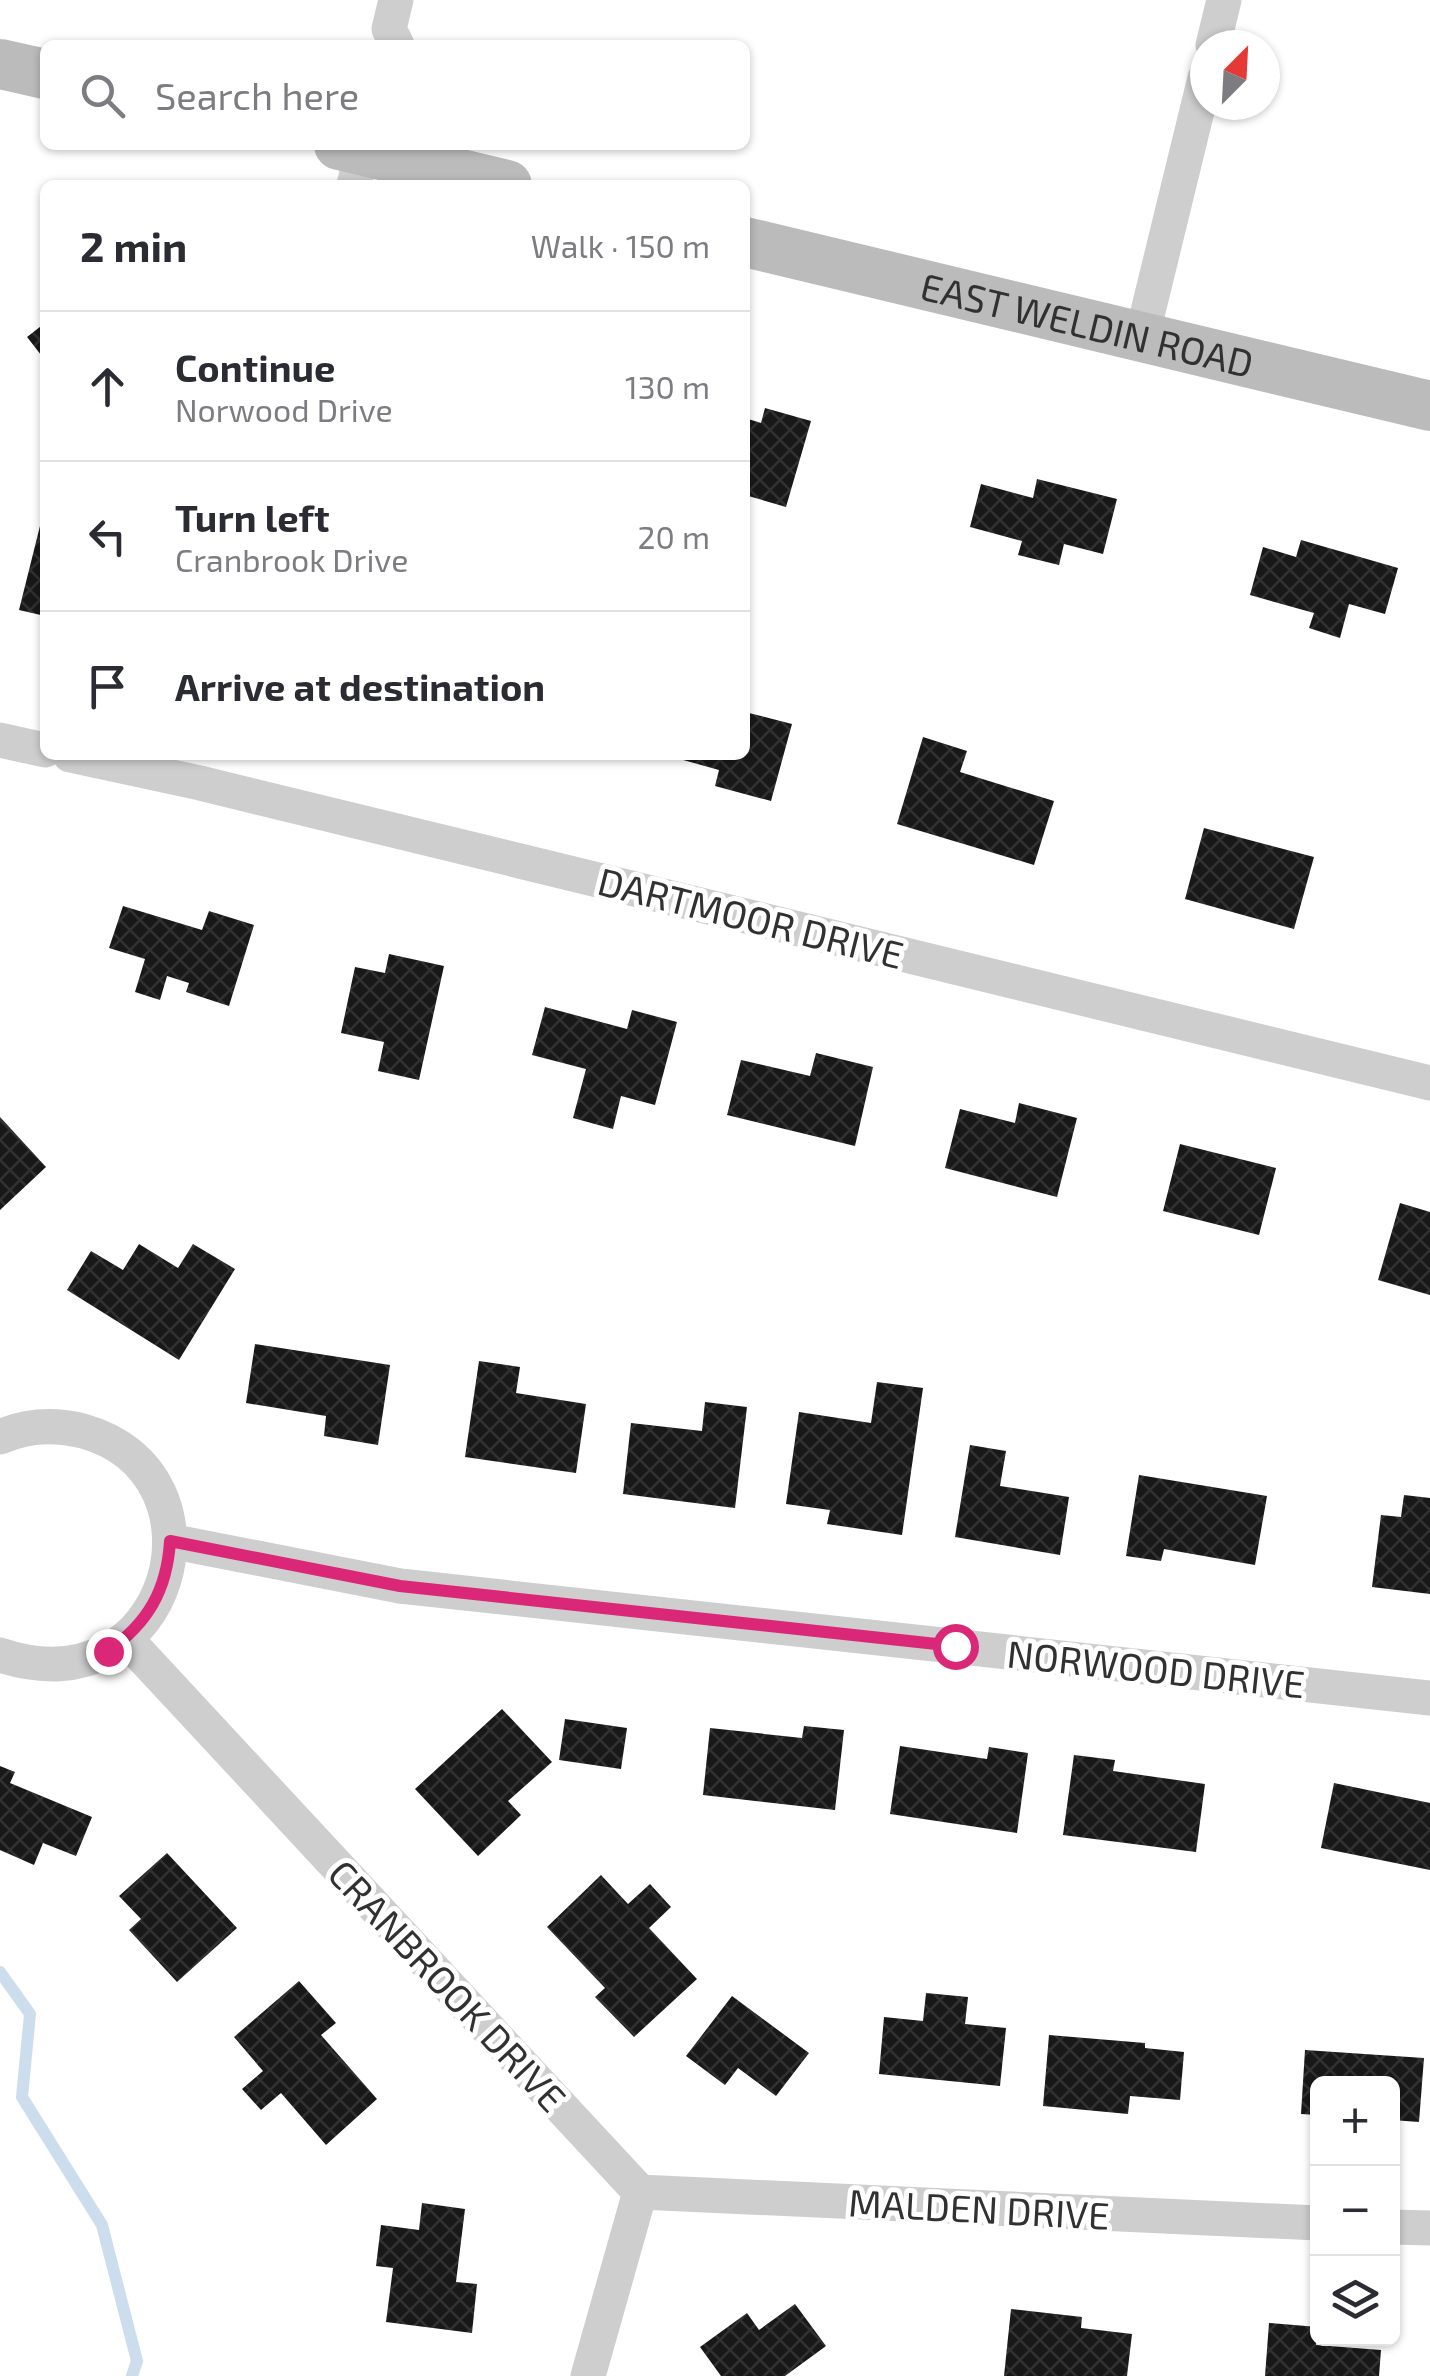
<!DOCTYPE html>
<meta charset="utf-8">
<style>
:root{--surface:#fff;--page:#f7f7f7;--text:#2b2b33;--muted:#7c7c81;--line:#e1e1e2}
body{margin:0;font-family:"Exo 2",sans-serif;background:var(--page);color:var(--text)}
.controls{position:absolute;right:30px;bottom:30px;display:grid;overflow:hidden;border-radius:15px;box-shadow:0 2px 8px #0004}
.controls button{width:90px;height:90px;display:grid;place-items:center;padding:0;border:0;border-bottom:2px solid var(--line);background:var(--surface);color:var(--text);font:50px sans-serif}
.compass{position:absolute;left:1190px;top:30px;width:90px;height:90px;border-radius:50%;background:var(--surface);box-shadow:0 2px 8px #0004;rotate:24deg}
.stop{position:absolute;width:30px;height:30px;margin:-22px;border:8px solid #db2777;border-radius:50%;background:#fff}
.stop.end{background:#db2777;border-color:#fff;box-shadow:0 2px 10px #0008}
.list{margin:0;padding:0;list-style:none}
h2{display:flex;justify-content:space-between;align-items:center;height:130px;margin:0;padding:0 40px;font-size:42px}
h2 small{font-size:32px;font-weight:400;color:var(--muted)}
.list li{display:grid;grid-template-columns:65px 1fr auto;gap:30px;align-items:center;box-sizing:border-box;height:150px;padding:0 40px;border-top:2px solid var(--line)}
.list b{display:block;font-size:38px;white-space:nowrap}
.list p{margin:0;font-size:32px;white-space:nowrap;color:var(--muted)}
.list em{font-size:32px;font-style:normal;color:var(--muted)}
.icon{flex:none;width:55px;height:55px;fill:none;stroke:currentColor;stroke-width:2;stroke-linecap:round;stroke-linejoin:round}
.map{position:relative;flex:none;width:1430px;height:2376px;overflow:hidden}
.search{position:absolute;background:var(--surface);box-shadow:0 2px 8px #0004;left:40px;top:40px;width:710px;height:110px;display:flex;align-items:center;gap:25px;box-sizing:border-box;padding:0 35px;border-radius:15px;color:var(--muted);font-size:38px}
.panel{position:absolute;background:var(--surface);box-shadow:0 2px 8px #0004;left:40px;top:180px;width:710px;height:580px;border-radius:15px}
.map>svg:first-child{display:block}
</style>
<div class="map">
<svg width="1430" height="2376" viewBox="0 0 1430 2376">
<defs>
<pattern id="building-cross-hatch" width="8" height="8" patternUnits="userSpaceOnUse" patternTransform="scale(2.5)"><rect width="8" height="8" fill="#181818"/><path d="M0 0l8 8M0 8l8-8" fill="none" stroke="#313131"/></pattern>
</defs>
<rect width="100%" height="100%" fill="#fff"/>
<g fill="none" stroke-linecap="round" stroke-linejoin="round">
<!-- stream -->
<path stroke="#ccdeed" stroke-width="12" d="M0 1972 30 2014 22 2097 102 2225 137 2361 132 2376"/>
</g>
<!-- building -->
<path fill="url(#building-cross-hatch)" d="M45 323V360L27 337Z
M765 408 811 421 786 507 745 495V418L761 423Z
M1037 479 1117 499 1103 554 1064 544 1059 565 1018 555 1022 541 970 527 981 484 1033 498Z
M44 510H45V616L19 610Z
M1301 540 1398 568 1385 614 1349 604 1340 638 1309 628 1314 613 1250 595 1263 547 1296 557Z
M745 712 792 724 771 801 715 786 719 770 669 756 745 755Z
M923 737 967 751 960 772 1054 801 1034 865 897 824Z
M1204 828 1314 857 1294 929 1185 899Z
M123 906 202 930 209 911 254 925 229 1006 186 992 189 983 167 976 160 1000 135 992 145 959 109 948Z
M389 954 444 966 419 1080 378 1071 384 1042 341 1033 355 967 385 973Z
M545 1007 627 1029 632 1010 677 1022 655 1105 621 1096 613 1129 573 1118 586 1069 532 1055Z
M816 1053 873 1067 855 1146 727 1115 741 1060 810 1076Z
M1019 1103 1077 1118 1057 1197 945 1168 960 1109 1015 1123Z
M0 1117 46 1167 0 1210Z
M1180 1144 1276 1168 1259 1235 1163 1211Z
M1400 1203 1430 1212V1295L1378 1280Z
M139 1244 178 1268 193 1244 235 1269 179 1360 67 1290 91 1251 123 1270Z
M255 1344 390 1365 378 1445 324 1436 326 1416 246 1403Z
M479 1361 520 1367 516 1393 586 1404 576 1473 465 1457Z
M877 1382 923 1388 902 1535 827 1524 830 1510 786 1504 799 1412 871 1423Z
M705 1402 747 1407 735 1508 623 1494 631 1423 702 1431Z
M970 1445 1006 1451 1000 1486 1069 1497 1060 1555 955 1537Z
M1139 1475 1267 1496 1255 1565 1164 1549 1161 1561 1126 1556Z
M1404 1495 1430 1498V1594L1372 1587 1381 1515 1401 1517Z
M502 1709 552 1762 508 1801 521 1815 478 1856 415 1789Z
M565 1719 627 1728 621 1769 559 1760Z
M804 1726 844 1730 835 1810 703 1795 710 1728 802 1738Z
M900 1746 987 1759 989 1747 1028 1753 1017 1833 890 1814Z
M1074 1755 1115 1760 1113 1771 1205 1784 1196 1852 1063 1835Z
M0 1766 15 1772 10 1783 92 1817 76 1856 43 1843 34 1865 0 1850Z
M1334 1783 1430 1803V1870L1321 1848Z
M167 1853 237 1928 177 1982 129 1930 141 1919 119 1896Z
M601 1875 628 1904 650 1884 671 1907 649 1928 697 1979 634 2037 595 1997 605 1988 547 1927Z
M299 1981 336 2023 321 2035 377 2099 326 2145 281 2093 261 2110 242 2089 263 2071 234 2037Z
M926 1993 968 1997 965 2024 1006 2028 1000 2086 879 2074 884 2017 923 2021Z
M732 1996 809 2053 776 2096 738 2068 725 2085 686 2056Z
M1049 2035 1145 2043V2048L1184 2052 1180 2100 1130 2096 1128 2114 1043 2106Z
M1305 2050 1424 2058 1419 2122 1392 2120V2084H1318V2115L1301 2114Z
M422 2203 465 2209 456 2282 477 2284 472 2333 386 2322 393 2268 376 2266 381 2225 419 2230Z
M795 2304 826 2346 785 2376H721L700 2347 747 2313 759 2330Z
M1011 2309 1082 2317 1081 2328 1132 2334 1127 2376H1004Z
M1269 2323 1318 2327 1316 2345 1381 2350 1379 2376H1265Z"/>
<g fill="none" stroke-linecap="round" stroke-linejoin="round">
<!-- street -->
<path stroke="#cecece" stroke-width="35" d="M396 0 389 29 397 45
M1213 45 1224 0
M354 185 364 145
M1142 336 1205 78
M0 740 45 750
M70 755 200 783 1430 1083
M0 1437C27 1425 55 1424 83 1431 235 1473 174 1713 0 1655
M170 1541 400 1586 1430 1698
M126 1639 640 2192
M640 2192 1318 2223
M1392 2227 1430 2228
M588 2376 640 2192"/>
<!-- secondary -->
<g stroke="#bbb" stroke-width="50">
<path d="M0 64 45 74"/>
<path d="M339 145 507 185"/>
<path id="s1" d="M745 242 1430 406"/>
</g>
</g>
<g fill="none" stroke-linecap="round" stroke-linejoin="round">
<!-- route -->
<path stroke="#db2777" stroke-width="12" d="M108 1651C148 1623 167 1590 170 1541L400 1586 955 1646"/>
</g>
<g text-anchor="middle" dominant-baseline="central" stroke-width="10" stroke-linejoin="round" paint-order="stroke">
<!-- street labels -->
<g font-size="38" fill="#313131" stroke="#fff">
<text stroke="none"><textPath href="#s1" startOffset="352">EAST WELDIN ROAD</textPath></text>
<text transform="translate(751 917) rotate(14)">DARTMOOR DRIVE</text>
<text transform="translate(1156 1668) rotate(6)">NORWOOD DRIVE</text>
<text transform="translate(448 1985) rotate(47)">CRANBROOK DRIVE</text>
<text transform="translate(979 2208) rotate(3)">MALDEN DRIVE</text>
</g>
</g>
</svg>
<div class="controls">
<button>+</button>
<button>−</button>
<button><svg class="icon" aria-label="layers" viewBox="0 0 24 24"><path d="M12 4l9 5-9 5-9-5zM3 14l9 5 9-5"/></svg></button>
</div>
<svg class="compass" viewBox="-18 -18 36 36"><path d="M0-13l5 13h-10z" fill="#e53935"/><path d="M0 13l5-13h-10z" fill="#7c7c81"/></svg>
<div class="stop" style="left:955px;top:1646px"></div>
<div class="stop end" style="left:108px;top:1651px"></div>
<div class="search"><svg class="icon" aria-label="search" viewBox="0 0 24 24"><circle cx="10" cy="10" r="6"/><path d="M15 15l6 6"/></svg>Search here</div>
<section class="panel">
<h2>2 min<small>Walk · 150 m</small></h2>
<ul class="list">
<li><svg class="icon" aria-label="ahead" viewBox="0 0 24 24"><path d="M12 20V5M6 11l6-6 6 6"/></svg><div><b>Continue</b><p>Norwood Drive</p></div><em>130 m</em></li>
<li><svg class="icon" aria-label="left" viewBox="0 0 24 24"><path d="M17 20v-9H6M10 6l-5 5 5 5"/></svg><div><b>Turn left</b><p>Cranbrook Drive</p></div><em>20 m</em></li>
<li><svg class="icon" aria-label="arrive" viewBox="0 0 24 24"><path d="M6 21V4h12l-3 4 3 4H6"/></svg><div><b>Arrive at destination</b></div></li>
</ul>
</section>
</div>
